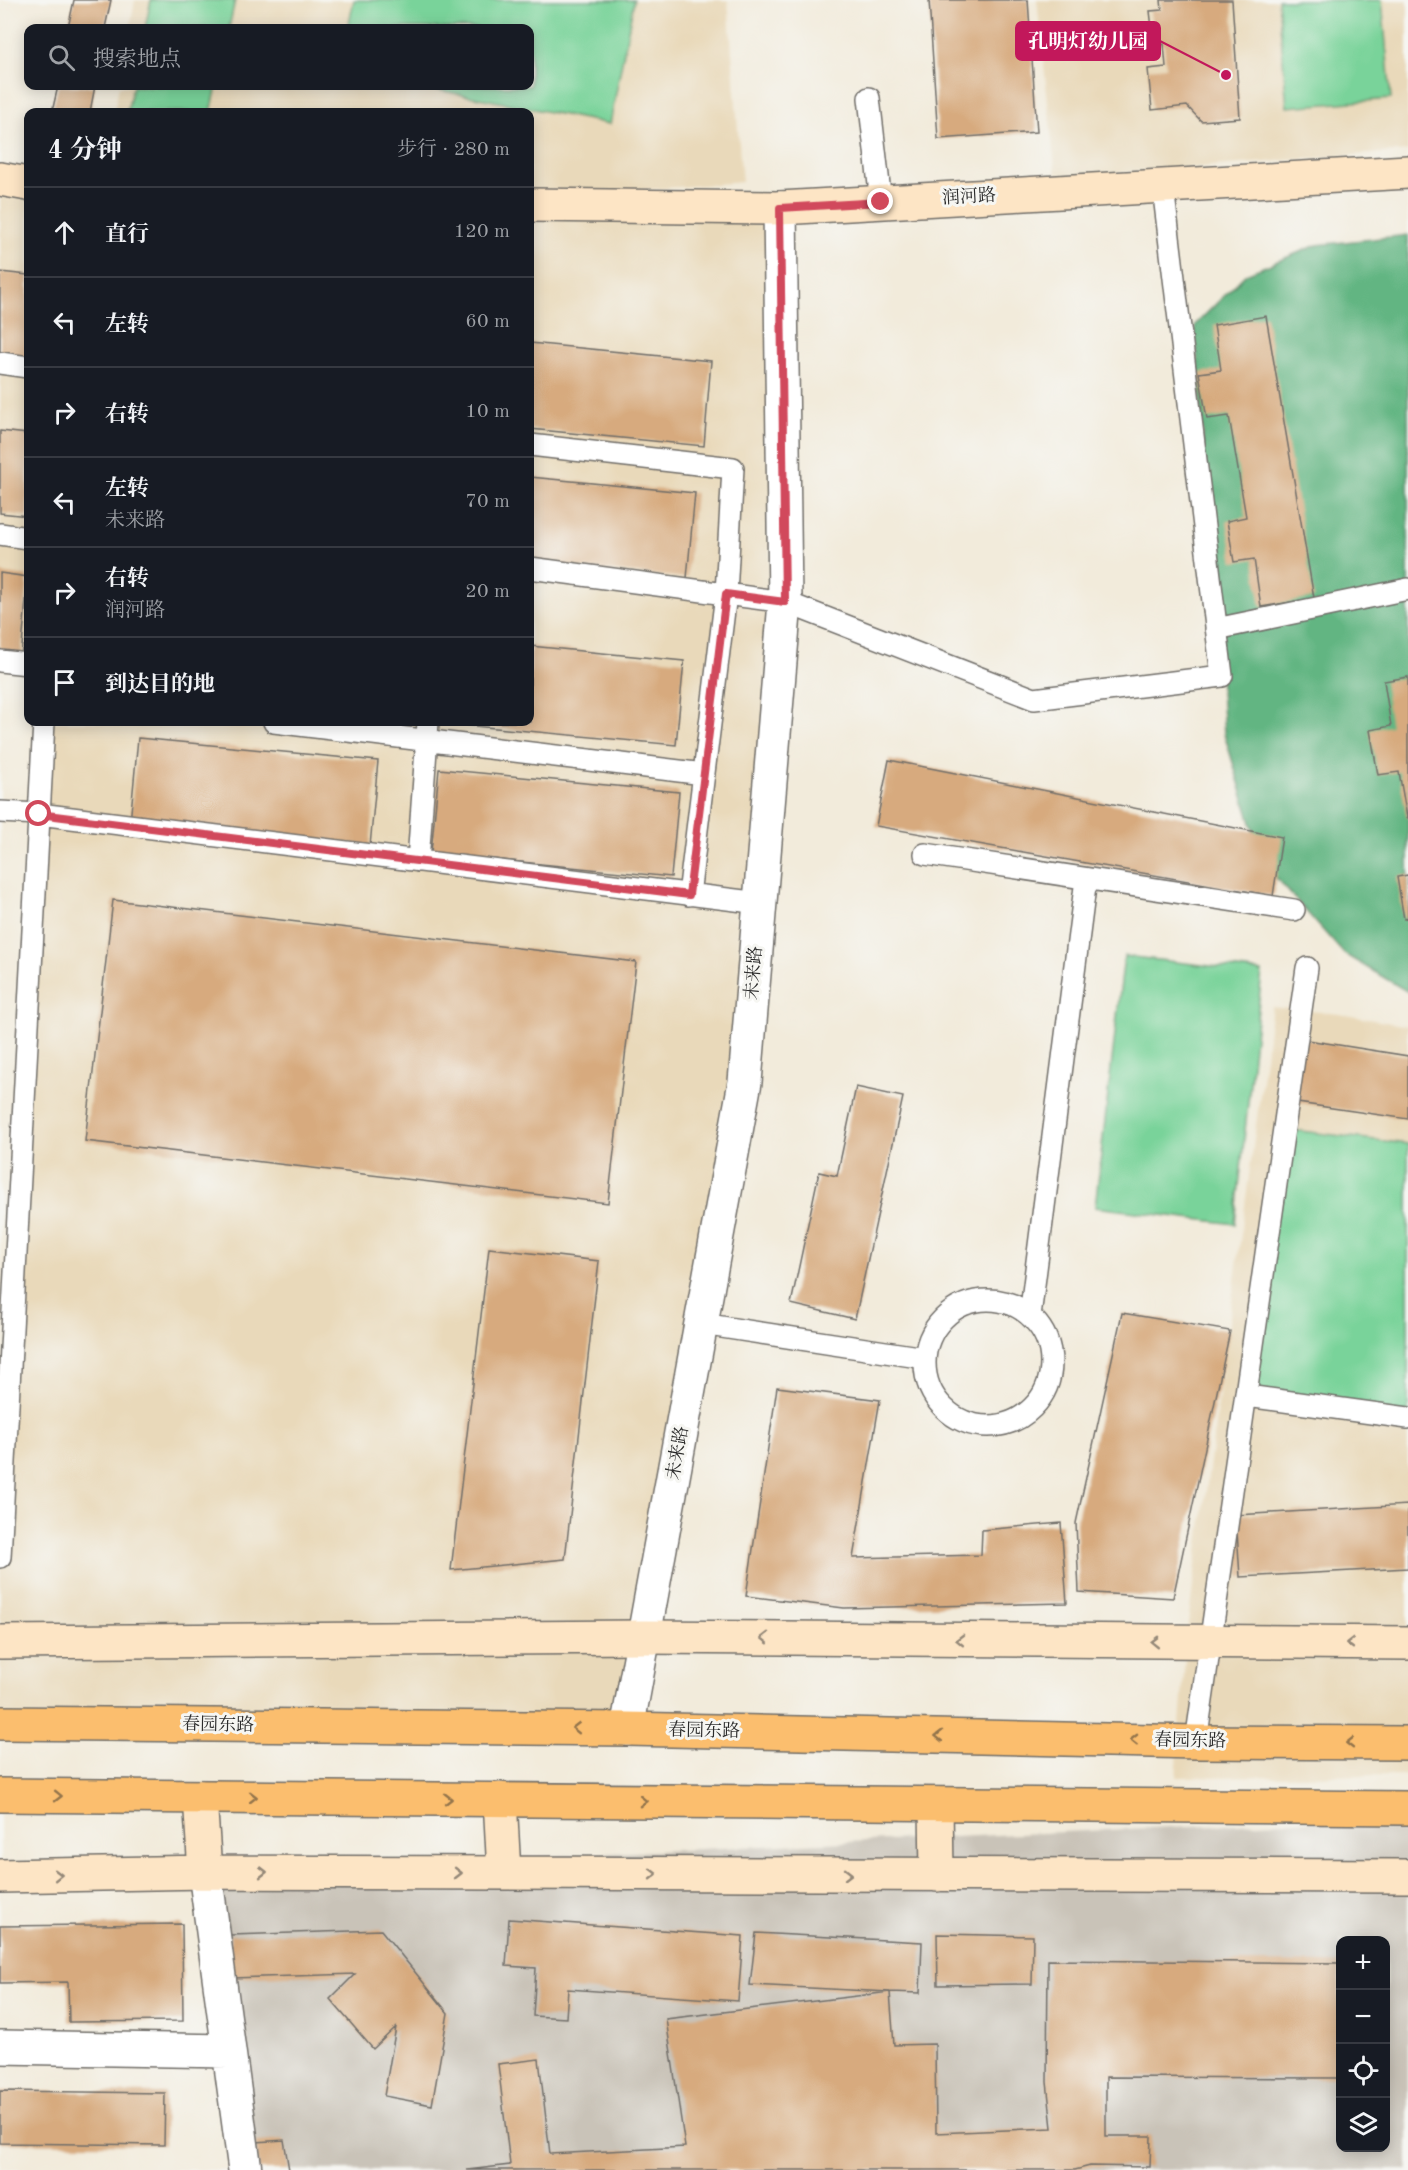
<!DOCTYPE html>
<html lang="zh">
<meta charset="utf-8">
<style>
:root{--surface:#171b24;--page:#242831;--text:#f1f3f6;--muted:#9ea1a6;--line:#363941}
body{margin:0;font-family:"Old Standard TT","Noto Serif SC",serif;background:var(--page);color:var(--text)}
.controls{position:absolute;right:18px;bottom:18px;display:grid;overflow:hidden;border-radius:12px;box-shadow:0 3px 15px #0003}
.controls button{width:54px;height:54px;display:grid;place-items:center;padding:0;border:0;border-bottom:2px solid var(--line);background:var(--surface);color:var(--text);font:30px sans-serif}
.stop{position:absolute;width:18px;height:18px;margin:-14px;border:4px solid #d1495b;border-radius:50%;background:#fff}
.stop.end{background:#d1495b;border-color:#fff;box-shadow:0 2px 6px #0008}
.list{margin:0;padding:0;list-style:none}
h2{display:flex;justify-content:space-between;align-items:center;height:78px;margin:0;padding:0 24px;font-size:26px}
h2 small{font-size:20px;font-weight:400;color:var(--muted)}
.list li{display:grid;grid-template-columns:39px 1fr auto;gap:18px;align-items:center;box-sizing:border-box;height:90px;padding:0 24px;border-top:2px solid var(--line)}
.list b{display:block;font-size:22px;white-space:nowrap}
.list p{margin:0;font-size:20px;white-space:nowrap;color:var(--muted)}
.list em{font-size:20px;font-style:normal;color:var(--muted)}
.icon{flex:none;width:33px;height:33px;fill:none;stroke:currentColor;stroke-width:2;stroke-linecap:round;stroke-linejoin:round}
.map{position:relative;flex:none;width:1408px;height:2170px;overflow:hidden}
.search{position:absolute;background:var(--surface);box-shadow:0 3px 15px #0003;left:24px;top:24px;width:510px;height:66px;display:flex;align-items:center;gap:15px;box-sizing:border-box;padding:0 21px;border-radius:12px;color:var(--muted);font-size:22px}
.panel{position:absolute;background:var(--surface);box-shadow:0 3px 15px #0003;left:24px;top:108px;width:510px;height:618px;border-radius:12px}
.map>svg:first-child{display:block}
</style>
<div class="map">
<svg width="1408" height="2170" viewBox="0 0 1408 2170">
<rect width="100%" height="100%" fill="#f6f6f2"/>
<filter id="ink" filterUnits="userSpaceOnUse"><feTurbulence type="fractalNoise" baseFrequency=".0167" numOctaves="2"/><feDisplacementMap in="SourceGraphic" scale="12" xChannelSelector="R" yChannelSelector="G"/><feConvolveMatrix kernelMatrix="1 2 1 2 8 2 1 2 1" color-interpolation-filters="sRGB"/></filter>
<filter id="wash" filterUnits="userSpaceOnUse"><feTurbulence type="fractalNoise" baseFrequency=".008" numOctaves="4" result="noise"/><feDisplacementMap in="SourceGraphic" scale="24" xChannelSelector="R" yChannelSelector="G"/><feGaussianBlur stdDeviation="1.35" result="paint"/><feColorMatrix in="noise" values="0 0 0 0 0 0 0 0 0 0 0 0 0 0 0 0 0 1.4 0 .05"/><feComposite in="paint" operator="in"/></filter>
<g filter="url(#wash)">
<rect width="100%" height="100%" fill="#f2ebdb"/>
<!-- built -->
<path fill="#e9d9ba" d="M135 0H728L742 182 594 194 530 192V112H114L119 86H530V28H130Z
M1037 0H1408V151L1056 178Z
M0 179 28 184V664L0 661Z
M530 205 780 208 760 903 627 1729 0 1723V1568L44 722H530Z
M1272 1007 1339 1014 1408 1026V1775L1176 1777 1187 1631Z"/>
<!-- industrial -->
<path fill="#c9c3b8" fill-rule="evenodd" d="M1408 1816V2170H249L205 1872ZM1340 1940H1386V2148H1340Z"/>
<!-- green -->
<path fill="#79d39a" stroke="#527f62" stroke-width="1.5" d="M151 0H235L229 28H145Z
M354 0H634L610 124 418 86H530V28H348Z
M1278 0H1382L1391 99 1287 107Z
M133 86H217L211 112H127Z
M1124 956 1262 972 1235 1224 1095 1207Z
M1284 1129 1408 1144V1418L1247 1396Z"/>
<!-- forest -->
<path fill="#62b582" stroke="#467056" stroke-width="1.5" d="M1408 235V992L1344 954 1263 863 1224 733 1195 325 1246 274 1317 245Z"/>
<g id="blocks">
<!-- building -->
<path fill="#d7aa7e" d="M74 0H111L105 28H68Z
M929 0H1028L1037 132 938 139Z
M1161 0H1232L1240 118 1201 121 1187 106 1152 110 1148 69 1166 67 1164 44 1154 45 1150 11 1162 10Z
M58 86H95L90 112H52Z
M0 272 28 275V358L0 354Z
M1266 316 1314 598 1261 607 1254 559 1234 562 1227 521 1246 517 1229 416 1207 419 1199 373 1221 370 1214 325Z
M530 343 711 361 704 446 530 429Z
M0 431 28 434V516L0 513Z
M530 477 695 493 687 578 530 563Z
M0 573 28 577 21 658 0 655Z
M530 646 684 661 676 745 442 723 530 722Z
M1408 677V818H1407L1399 772 1378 775 1370 730 1391 726 1384 681Z
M138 738 378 761 370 846 130 823Z
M889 760 1282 837 1273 896 876 826Z
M439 769 679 792 671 877 431 853Z
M1408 875V918L1404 919 1397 877Z
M113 900 636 962 608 1203 85 1141Z
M1301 1039 1408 1056V1119L1291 1102Z
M856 1087 903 1097 855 1319 791 1304 819 1172 837 1176Z
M489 1248 599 1261 565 1559 451 1570Z
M1122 1313 1230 1331 1173 1598 1079 1592 1076 1523Z
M777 1387 880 1400 853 1558 981 1555 982 1530 1061 1523 1067 1603 844 1608 746 1596Z
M1408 1505V1568L1240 1577 1236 1515Z
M509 1919 743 1936 738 2001 568 1989 566 2018 533 2016 536 1968 506 1966Z
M182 1924 183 2021 69 2022 68 1982 0 1983V1926Z
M381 1930 448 2013 432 2105 384 2096 396 2027 373 2049 330 1999 355 1974 231 1978 230 1935Z
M756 1933 922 1942 920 1993 890 1992 894 2045 935 2044 936 2133 1052 2128 1047 2082 1048 1960 1340 1963V2078L1106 2077V2136H1151L1150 2167 1090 2166 1075 2170H467L510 2165 498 2064 539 2059 550 2154 685 2147 666 2019 890 1992 750 1985Z
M937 1934 1033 1936 1032 1984 938 1985Z
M0 2091 165 2093 164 2145 0 2143Z
M284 2140 289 2170H259L256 2142Z"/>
</g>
</g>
<g filter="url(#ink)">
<use href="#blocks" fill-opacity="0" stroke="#716e69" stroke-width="1.5"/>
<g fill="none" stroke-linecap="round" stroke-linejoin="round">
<!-- lane casing -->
<g stroke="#716e69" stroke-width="24">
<path id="lane" d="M869 98 881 202
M0 363 28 367
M530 445 733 468 726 594 689 895
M0 534 28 538
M530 568 785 602 1034 699 1222 676 1163 187
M1216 629 1408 589
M0 661 28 664
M274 722 704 774
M0 812 39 814 760 903
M925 854 1294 910
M418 861 428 722
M925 1363a63 63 0 1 1 126 0a63 63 0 1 1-126 0Z
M1030 1316 1086 879
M702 1324 925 1358
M1247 1396 1408 1418
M0 1557 44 722
M1196 1742 1307 968"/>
</g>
<!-- street casing -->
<g stroke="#716e69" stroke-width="36">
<path id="street" d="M627 1729 745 1082 785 602 780 208
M205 1872 245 2170
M0 2047 228 2051"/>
</g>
<!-- secondary casing -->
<g stroke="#716e69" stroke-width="36">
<path id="secondary" d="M0 179 28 184
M530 205 780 208 1408 172
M0 1642 644 1637 1408 1643
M200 1797 205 1872
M500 1799 504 1873
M936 1804 937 1875
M0 1876 205 1872 1408 1876"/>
</g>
<!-- primary casing -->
<g stroke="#716e69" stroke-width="36">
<path id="primary" d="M0 1723 627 1729 1196 1742 1408 1743
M0 1795 1408 1808"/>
</g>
<!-- lane -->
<use href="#lane" stroke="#fff" stroke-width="21"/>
<!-- street -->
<use href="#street" stroke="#fff" stroke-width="33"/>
<!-- secondary -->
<use href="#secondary" stroke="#fde5c5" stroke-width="33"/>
<!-- primary -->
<use href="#primary" stroke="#fbbe6e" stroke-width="33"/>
</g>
<!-- one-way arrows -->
<defs><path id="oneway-chevron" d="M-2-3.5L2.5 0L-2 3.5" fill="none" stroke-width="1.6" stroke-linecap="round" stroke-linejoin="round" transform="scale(1.5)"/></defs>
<g stroke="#948878">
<use href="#oneway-chevron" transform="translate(765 1638) rotate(-179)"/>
<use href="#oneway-chevron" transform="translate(960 1640) rotate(-179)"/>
<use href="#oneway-chevron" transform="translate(1155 1642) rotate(-179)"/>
<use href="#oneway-chevron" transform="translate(1350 1643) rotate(180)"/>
<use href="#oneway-chevron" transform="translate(263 1872)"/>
<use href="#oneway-chevron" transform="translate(458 1873)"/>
<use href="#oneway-chevron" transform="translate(653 1874)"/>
<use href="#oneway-chevron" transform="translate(848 1874)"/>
<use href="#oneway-chevron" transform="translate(58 1875) rotate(-1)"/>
</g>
<g stroke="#93744c">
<use href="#oneway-chevron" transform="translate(576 1728) rotate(-179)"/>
<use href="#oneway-chevron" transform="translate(939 1736) rotate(-179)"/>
<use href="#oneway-chevron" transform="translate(1134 1740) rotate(-179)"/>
<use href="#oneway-chevron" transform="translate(1350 1743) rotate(-180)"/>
<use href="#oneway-chevron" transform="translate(58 1796) rotate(1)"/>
<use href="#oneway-chevron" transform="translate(253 1797)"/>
<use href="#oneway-chevron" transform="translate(448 1799)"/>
<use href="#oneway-chevron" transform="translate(643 1801) rotate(1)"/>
</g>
</g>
<g fill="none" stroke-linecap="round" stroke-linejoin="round" filter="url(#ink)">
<!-- route -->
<path stroke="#d1495b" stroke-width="8" d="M39 814 689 895 726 594 785 602 780 208 881 202"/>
</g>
<g text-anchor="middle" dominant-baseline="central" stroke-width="6" stroke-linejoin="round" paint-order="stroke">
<!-- street labels -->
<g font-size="18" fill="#2b2b2b" stroke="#f6f6f2">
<text transform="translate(969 197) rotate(-3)">润河路</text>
<text transform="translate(754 973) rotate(-85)">未来路</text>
<text transform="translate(678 1453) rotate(-80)">未来路</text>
<text transform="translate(218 1725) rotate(1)">春园东路</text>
<text transform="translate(704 1731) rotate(1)">春园东路</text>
<text transform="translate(1190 1741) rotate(1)">春园东路</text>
</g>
</g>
<!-- callouts -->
<path fill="none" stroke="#c2185b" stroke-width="2" d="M1226 75L1160 41"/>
<circle fill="#c2185b" stroke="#f6f6f2" stroke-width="2" cx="1226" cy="75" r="6"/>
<rect fill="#c2185b" stroke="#c2185b" stroke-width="2" x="1016" y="22" width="144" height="38" rx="6"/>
<g font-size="20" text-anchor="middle" font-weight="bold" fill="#fff">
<text x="1088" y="48">孔明灯幼儿园</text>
</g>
</svg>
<div class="controls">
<button>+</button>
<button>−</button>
<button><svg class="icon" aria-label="locate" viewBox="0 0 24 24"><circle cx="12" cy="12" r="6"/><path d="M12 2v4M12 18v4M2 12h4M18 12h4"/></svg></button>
<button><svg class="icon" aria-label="layers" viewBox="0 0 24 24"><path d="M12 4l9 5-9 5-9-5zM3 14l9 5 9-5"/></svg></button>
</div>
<div class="stop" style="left:39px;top:814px"></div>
<div class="stop end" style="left:881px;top:202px"></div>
<div class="search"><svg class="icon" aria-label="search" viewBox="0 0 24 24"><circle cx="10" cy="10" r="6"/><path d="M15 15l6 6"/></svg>搜索地点</div>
<section class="panel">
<h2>4 分钟<small>步行 · 280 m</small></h2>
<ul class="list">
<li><svg class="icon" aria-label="ahead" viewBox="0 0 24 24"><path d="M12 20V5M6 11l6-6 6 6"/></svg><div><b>直行</b></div><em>120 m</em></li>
<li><svg class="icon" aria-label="left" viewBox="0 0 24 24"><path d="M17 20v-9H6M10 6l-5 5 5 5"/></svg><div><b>左转</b></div><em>60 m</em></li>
<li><svg class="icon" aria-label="right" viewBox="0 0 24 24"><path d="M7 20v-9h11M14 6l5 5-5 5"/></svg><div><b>右转</b></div><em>10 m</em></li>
<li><svg class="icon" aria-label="left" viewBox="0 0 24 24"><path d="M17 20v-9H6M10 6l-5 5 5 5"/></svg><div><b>左转</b><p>未来路</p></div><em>70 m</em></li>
<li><svg class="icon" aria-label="right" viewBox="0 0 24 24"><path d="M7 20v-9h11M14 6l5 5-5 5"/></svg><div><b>右转</b><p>润河路</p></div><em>20 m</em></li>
<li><svg class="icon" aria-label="arrive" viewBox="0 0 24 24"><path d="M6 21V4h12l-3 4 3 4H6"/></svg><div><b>到达目的地</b></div></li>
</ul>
</section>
</div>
